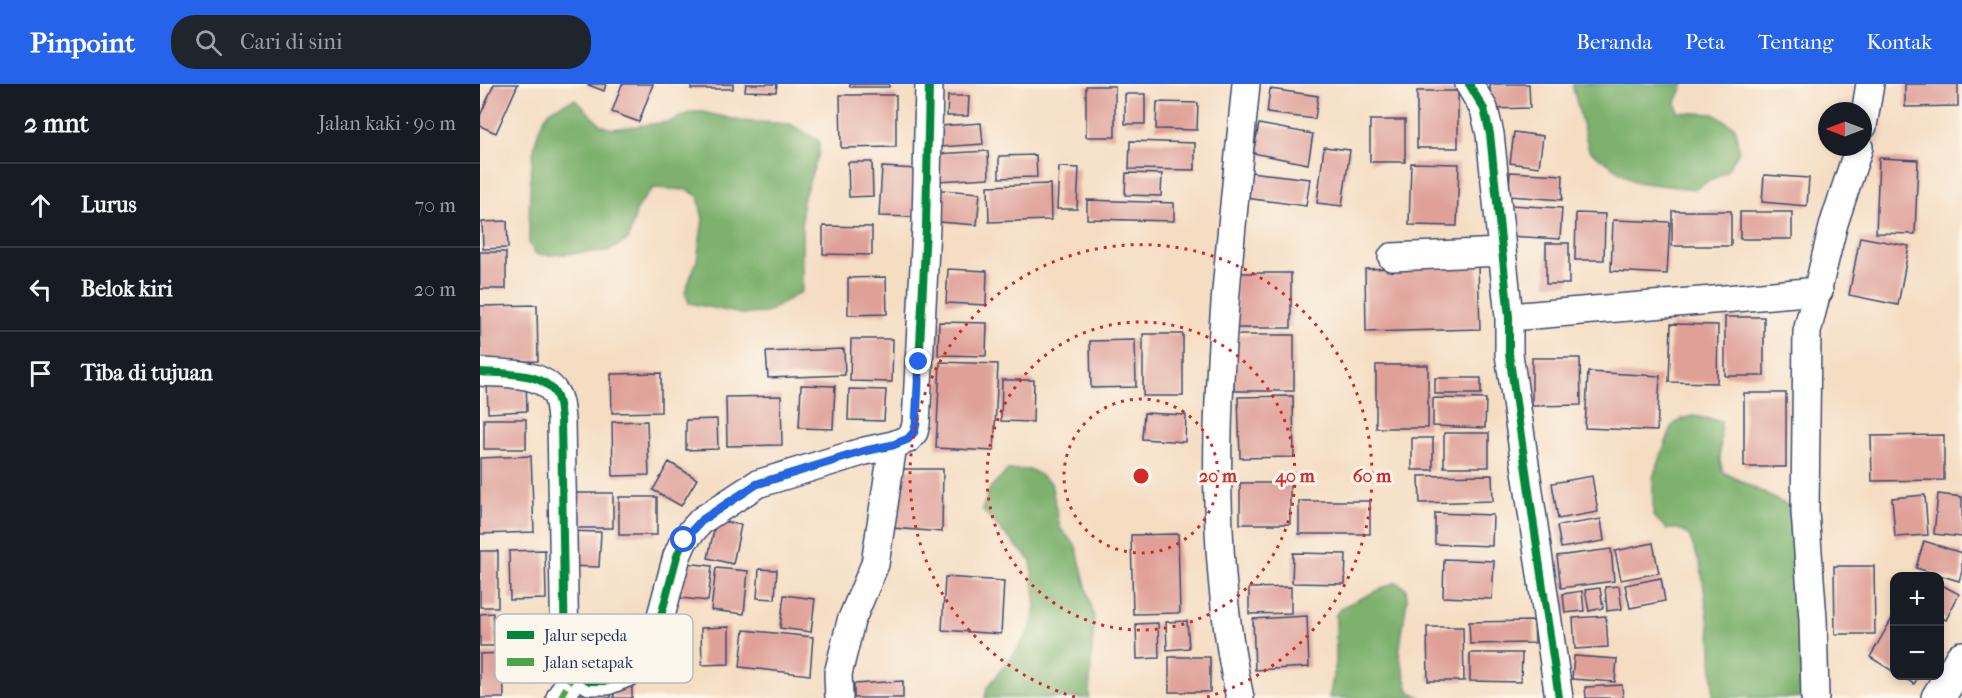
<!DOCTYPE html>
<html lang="id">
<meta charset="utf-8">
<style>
:root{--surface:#171b24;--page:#20242c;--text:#f1f3f6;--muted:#9ea1a6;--line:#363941;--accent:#2563eb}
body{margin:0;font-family:"IM FELL French Canon",serif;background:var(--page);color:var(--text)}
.controls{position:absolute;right:18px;bottom:18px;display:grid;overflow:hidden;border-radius:12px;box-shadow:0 3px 9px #0003}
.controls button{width:54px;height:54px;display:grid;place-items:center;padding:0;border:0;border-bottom:2px solid var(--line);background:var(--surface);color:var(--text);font:30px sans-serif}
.compass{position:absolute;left:1338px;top:18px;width:54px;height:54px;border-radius:50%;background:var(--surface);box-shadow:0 3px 9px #0003;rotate:270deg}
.stop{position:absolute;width:18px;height:18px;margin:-14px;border:4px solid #2563eb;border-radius:50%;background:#fff}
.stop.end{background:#2563eb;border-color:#fff;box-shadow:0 2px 6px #0008}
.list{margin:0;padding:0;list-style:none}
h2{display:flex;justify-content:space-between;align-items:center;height:78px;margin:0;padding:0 24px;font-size:26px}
h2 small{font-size:20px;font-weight:400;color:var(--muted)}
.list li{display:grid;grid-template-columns:39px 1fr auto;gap:18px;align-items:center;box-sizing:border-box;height:84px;padding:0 24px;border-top:2px solid var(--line)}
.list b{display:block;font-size:22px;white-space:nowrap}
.list em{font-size:20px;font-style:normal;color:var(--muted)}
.icon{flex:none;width:33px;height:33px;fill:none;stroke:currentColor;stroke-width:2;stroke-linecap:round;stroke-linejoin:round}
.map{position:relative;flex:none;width:1482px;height:614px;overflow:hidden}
header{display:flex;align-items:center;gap:36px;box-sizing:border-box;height:84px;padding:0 30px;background:var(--accent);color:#fff}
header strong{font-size:28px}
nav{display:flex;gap:33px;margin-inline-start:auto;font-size:21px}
.search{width:420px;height:54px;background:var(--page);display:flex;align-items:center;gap:15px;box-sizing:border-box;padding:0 21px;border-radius:24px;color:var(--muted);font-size:22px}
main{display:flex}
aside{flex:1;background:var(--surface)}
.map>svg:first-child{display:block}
</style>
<header>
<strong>Pinpoint</strong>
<div class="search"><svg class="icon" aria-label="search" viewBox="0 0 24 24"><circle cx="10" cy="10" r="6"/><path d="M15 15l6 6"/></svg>Cari di sini</div>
<nav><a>Beranda</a><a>Peta</a><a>Tentang</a><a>Kontak</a></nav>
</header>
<main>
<aside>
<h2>2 mnt<small>Jalan kaki · 90 m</small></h2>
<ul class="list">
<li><svg class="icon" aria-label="ahead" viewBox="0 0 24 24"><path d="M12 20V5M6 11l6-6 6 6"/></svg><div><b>Lurus</b></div><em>70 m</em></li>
<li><svg class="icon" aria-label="left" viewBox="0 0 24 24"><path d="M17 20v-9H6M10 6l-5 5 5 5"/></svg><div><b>Belok kiri</b></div><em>20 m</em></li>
<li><svg class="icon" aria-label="arrive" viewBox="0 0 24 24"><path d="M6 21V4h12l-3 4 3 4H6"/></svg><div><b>Tiba di tujuan</b></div></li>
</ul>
</aside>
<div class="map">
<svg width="1482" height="614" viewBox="0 0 1482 614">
<rect width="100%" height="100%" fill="#fbf7ec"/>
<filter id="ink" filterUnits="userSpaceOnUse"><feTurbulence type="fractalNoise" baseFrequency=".0167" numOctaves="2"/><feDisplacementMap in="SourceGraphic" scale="12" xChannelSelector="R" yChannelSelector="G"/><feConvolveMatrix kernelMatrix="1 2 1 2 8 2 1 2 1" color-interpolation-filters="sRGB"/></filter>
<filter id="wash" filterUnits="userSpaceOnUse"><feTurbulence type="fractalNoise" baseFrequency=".008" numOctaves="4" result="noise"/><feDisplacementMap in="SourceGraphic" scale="24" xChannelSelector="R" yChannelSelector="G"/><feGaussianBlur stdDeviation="1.35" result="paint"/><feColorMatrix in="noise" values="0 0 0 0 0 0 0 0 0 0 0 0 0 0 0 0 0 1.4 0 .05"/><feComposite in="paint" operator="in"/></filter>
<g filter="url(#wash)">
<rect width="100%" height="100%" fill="#f5ddc2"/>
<!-- forest -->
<path fill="#7db16d" stroke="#4c7066" stroke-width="1.5" d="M1092 0H1204L1196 18 1198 28 1234 30 1255 43 1259 67 1246 88 1214 105 1155 98 1109 66Z
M95 15 121 41 132 45 189 38 211 28H223L261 37 310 40 339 57V69L322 118V207L286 229 262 230 209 219 205 208 217 176 223 135 218 112 208 106 173 104 158 122 148 156 127 167 68 171 56 170 49 159C50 126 46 51 70 27 76 22 88 18 95 15Z
M1213 332 1241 337 1240 377 1243 388 1309 422 1317 479 1322 614 1233 613 1232 564 1221 483 1209 451 1199 445H1187L1173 432V394L1192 342 1202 335Z
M528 386H552L571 399 580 444 596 462 614 534 609 614H505L507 604 537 566 550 546 556 523 551 477 502 426 510 404Z
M916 498 926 504 927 515 919 570 929 607 942 614H849L856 579V530L864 522Z"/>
<g id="blocks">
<!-- building -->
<path fill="#dfa098" d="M14 0H38L16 49 0 42V32Z
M106 0H126L124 7Z
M142 0H173L159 38 132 28Z
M211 0H253V5H211Z
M266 0H297L296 8 265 7Z
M370 0H409V3H370Z
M1010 0H1049L1050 24 1011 25Z
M1425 0H1478V22L1425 23Z
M606 2H635V53H606Z
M790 5 838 12 835 35 787 29Z
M937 7H978V64H937Z
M645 10H665V40H645Z
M360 11H416V63L361 64Z
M468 12H489L488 32H467Z
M677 18 718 19 717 46 676 45Z
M890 36H925V78H890Z
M501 39 503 60 461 63 460 42Z
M779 40 833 50 828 80 773 69Z
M1034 48 1063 52 1059 83 1030 79Z
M650 57 715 59V86L649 85Z
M844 63 870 66 862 122 837 119Z
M508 67 509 94 458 97 456 70Z
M556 71 557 93 519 94V72Z
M1399 74 1438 76 1435 150 1396 149Z
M368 78H392L393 112 369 113Z
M931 79 979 80 977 142 929 141Z
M402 83 437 85 435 133 399 132Z
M579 83 599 84 597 125H577Z
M770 88 830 95 826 122 766 114Z
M1030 88 1083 91 1082 116 1029 112Z
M646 89 682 90 681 112 645 111Z
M1284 91 1329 94 1327 122 1282 118Z
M570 100 571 136 509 138 508 102Z
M449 105 500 109 497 141 446 137Z
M607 116 694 119V137L607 135Z
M1030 121 1082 124 1080 155 1028 152Z
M1192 127H1251V162H1192Z
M1260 128H1312V155H1260Z
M1096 129 1125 130 1124 176H1095Z
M1133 136 1190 138 1187 190 1131 187Z
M27 137 28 164 3 165 2 138Z
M343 142 392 143V171L343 170Z
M1380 153 1429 162 1418 221 1369 211Z
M1066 159H1089V200H1066Z
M0 168H26V205H0Z
M998 182 1000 245 886 248 885 185Z
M468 185 507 187 506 221 466 219Z
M756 189H811V244H756Z
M406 193 407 230 368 231V194Z
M57 221 58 277 1 278 0 222Z
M1245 233H1284V292H1245Z
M459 238 507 239 506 272 458 271Z
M1191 240 1238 241 1237 299 1189 298Z
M663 250H703V312H663Z
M754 251H814V307H754Z
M371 255H413L412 298 370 297Z
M655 256 656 303 611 304 610 257Z
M364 265 365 291 288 294 286 268Z
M1052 274H1100L1101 321 1052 322Z
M460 278 518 280 514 367 456 364Z
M896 281H948V344H896Z
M1108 288 1180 292 1177 347 1105 344Z
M181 289V328L132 329 131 290Z
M955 294H1001V310H955Z
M46 296 47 327 8 329 7 298Z
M522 296H554L553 338 521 337Z
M321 301 355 302 353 345 319 344Z
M369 305 406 306 404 337 368 336Z
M1264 309H1306V383H1264Z
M301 312 302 361 247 362 246 313Z
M813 312 814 373 760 374 758 313Z
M953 314 1006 315 1005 344 953 342Z
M664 329 706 331 705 358 662 355Z
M4 335H46V365H4Z
M237 335 238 365 206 366V336Z
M167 337 169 391 133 392 132 338Z
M964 349H1009V383H964Z
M1464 351V396L1392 397 1391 352Z
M932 354H953V386H932Z
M51 372 54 448 0 450V374Z
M189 378 217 395 201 422 173 406Z
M417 385H463L462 448 412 444Z
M1012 391 1013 417 940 419 939 392Z
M1112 392 1118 428 1078 435 1072 399Z
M760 399H810V440H760Z
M95 409H133V444H95Z
M1458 410 1482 413V453L1454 450Z
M1445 411 1448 451 1415 453 1412 414Z
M139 413H177V451H139Z
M819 417H890V450H819Z
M955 429 1013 431 1012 462 955 460Z
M1121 435 1124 457 1081 464 1077 442Z
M236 436 261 441 253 480 228 474Z
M86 447 121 448 119 483 85 482Z
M698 450 700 529 653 530 651 451Z
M1444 457 1482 469V487L1479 497 1436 484Z
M1173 459 1179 489 1141 496 1135 467Z
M1131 465 1134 497 1081 504 1077 472Z
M65 466 66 515 30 516 29 467Z
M0 467H18V523H0Z
M813 469 866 470 865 500 812 499Z
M964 475 1014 477 1012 515 963 513Z
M205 479 232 482 228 517 201 514Z
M1354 482H1394L1395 550H1355Z
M236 484 268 487 264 530 231 526Z
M279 485 297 486 295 515 277 514Z
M465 493 524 497 521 550 462 546Z
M1181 494 1185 517 1150 524 1145 501Z
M1460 500 1479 510 1466 536 1460 533Z
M1139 502 1142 525 1127 527 1125 503Z
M811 503V529L769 530V504Z
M1120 504 1123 524 1109 527 1105 506Z
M1102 507 1104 527 1085 529 1083 510Z
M304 511 335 515 331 548 300 544Z
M13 529 14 562H0V530Z
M1414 531V588L1390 573Z
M827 532 829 583 775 586 773 535Z
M1126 532 1128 563 1095 565 1093 534Z
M707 537 709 564 687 566 686 538Z
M1054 537 1055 559 990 560 989 538Z
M678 539 679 574 657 575 656 540Z
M249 543V580L222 581 221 544Z
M947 543H983L984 597H948Z
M264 546 333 553 330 591 260 583Z
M23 569 24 614H0V570Z
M990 569H1042L1041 598 990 597Z
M1094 572 1137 575 1135 598 1092 595Z
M689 573H730V608H689Z
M1421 592H1439L1434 600Z
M423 597V614H374V600Z
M134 600H152V614H134Z
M1142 601 1143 614H1106L1105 603Z
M96 610H131V614H96Z"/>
</g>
</g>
<g filter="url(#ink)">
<use href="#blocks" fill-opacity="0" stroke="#3c496d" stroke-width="1.5"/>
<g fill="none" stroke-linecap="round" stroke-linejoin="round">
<!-- minor casing -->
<g stroke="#3c496d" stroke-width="30">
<path id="minor" d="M989 0 1004 25 1010 50 1029 233V270L1079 614
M1383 42 1390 0
M912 173 1021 168
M1029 233 1339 207
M0 288C23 290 61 287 75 309 80 316 80 328 81 336L85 572 95 588 110 597H127L152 587 167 568 178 543 197 472 204 456 222 436 277 400 385 367 413 361 428 355 434 348 436 340 446 143 449 0
M80 614 95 588
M359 614 358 590 371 537 395 480 413 361
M760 614C716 413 747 203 766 0
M1335 614 1333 535 1325 428 1327 248 1354 139 1379 63"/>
</g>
<!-- tertiary casing -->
<g stroke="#3c496d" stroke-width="36">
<path id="tertiary" d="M1458 614 1482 574"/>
</g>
<!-- minor -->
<use href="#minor" stroke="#fff" stroke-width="27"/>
<!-- tertiary -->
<use href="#tertiary" stroke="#fff" stroke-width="33"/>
<!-- quiet -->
<path stroke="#4fa44a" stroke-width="6" stroke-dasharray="12 6" stroke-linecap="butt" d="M80 614 95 588"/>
<!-- cycleway casing -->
<g stroke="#fbf7ec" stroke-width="11">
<path id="cycleway" d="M989 0 1004 25 1010 50 1029 233V270L1079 614
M0 288C23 290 61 287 75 309 80 316 80 328 81 336L85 572 95 588 110 597H127L152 587 167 568 178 543 197 472 204 456 222 436 277 400 385 367 413 361 428 355 434 348 436 340 446 143 449 0"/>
</g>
<!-- cycleway -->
<use href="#cycleway" stroke="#00873e" stroke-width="8"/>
</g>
</g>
<g fill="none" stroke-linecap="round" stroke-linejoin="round" filter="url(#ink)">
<!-- route -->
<path stroke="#2563eb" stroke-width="8" d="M204 456 222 436 277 400 385 367 413 361 428 355 434 348 436 340 439 278"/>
</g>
<!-- distance rings -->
<g fill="none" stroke="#d62828" stroke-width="3" stroke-dasharray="3 6">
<circle cx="661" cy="392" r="77"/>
<circle cx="661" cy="392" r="154"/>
<path d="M595 613A231 231 0 1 1 727 613"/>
</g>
<!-- legend -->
<rect x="15" y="530" width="198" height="69" rx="9" fill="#fbf7ec" stroke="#b8bbc1" stroke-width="1.5"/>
<rect x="27" y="547" width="27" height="8" fill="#00873e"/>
<rect x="27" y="574" width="27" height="8" fill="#4fa44a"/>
<g font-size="16" fill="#1b2f5e">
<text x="64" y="557">Jalur sepeda</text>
<text x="64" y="584">Jalan setapak</text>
</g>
<circle cx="661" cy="392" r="9" fill="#d62828" stroke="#fbf7ec" stroke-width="3"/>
<g font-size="18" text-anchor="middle" font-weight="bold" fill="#d62828" stroke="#fbf7ec" stroke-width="6" stroke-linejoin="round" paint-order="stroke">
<text x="738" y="398">20 m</text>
<text x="815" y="398">40 m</text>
<text x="892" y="398">60 m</text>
</g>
</svg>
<div class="controls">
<button>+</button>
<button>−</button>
</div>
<svg class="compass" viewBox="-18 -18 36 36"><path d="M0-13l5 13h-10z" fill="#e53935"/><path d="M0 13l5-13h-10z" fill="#9ea1a6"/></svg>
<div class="stop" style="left:204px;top:456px"></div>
<div class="stop end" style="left:439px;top:278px"></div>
</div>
</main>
